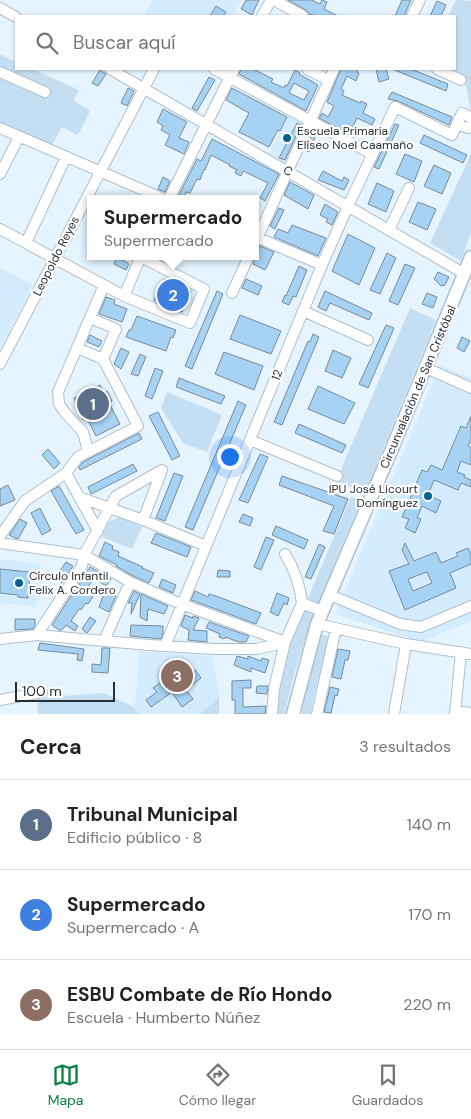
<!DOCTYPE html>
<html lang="es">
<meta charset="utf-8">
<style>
:root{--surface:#fff;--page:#f2f2f2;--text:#222;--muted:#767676;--line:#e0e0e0;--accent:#0b8043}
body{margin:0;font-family:"DM Sans",sans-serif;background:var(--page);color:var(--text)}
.scale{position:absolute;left:15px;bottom:12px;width:100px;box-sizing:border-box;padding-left:5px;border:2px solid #272e33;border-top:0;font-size:14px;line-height:18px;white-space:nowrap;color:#272e33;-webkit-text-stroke:4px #fff;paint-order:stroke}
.you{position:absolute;left:229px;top:456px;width:18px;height:18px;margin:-12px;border:4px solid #fff;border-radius:50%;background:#1a73e8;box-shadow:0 0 0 8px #1a73e833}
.badge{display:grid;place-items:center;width:32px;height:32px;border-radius:50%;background:var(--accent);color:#fff;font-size:16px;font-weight:700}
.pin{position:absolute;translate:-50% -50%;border:2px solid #fff;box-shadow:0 1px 5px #0006}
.popup{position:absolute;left:87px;top:195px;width:172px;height:65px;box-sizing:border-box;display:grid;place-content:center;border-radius:0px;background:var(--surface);filter:drop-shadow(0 1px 4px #0005);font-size:16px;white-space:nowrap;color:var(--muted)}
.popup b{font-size:19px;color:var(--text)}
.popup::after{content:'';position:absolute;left:50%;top:100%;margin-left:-10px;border:10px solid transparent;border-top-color:var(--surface)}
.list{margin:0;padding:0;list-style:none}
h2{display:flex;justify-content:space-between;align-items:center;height:65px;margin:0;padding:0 20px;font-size:21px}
h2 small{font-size:16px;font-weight:400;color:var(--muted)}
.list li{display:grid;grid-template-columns:32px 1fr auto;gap:15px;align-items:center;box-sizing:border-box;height:90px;padding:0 20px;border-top:1px solid var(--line)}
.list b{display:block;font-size:19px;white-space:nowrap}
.list p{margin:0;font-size:16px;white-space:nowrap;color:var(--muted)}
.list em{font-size:16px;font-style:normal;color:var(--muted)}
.icon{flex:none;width:28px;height:28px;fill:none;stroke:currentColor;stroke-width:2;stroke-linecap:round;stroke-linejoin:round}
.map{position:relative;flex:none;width:471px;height:714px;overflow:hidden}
.search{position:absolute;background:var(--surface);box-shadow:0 1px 4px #0004;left:15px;right:15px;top:15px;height:55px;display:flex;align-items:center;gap:12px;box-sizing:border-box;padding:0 18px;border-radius:0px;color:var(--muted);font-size:19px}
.sheet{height:335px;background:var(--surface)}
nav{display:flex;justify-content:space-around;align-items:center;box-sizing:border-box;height:70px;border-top:1px solid var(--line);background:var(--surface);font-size:14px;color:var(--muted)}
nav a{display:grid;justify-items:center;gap:2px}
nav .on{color:var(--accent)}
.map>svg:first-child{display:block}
</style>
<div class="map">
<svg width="471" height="714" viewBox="0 0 471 714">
<rect width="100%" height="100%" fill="#e5f4ff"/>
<!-- built -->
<path fill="#d3ecff" d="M153 0H242L232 16 143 15Z
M289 114 305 123 285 162 269 154Z
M0 268 33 285 0 349Z
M440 365 471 378V621L421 642 335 614Z
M0 559 41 564 36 607 0 603Z
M139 651 212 656 220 696 199 714H141L135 707Z"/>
<!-- green -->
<path fill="#c4dff4" d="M456 0 471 1V114L465 79 442 69H455V16H448Z
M0 54 16 62V69H32L79 90 74 101 90 111 78 135 62 127 51 147 0 126Z
M471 154V232L461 261 430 243Z
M410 308 436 320 365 493 336 481Z
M167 392 222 415 207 452 183 443 161 408Z
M351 497 361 501C332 571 299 640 285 714H275L281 677 292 635Z
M120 517 142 527 132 549 102 537 108 522Z
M321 635 330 636 313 700 311 714H301L311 667Z
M104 693 134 707 140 714H38L37 698Z
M219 697V714H200Z"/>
<!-- building -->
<path fill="#a6d2f4" stroke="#798996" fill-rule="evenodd" d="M246 0H259L252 15 241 9Z
M288 0H312L320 4 322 0 327 2 324 9 338 16H317L309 14 306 10Z
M402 0H411L404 16H395Z
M437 1 446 5 441 16H430Z
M216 6 226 12 223 16H210Z
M241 69H253L273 79 271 82 284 88 285 85 287 86 295 70 300 73 299 74 318 85 306 111 239 74ZM294 83 309 91 304 100 289 93Z
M341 69H358L357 72 359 73 356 81 347 76 341 89 344 91 342 95 360 103 361 101 367 104 363 113 375 119 372 125 357 118 349 134 319 118 322 113 328 117 334 106 327 102Z
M376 69H386L389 79 379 82Z
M392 69H411L448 84 446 91Z
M100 70 106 74 98 86 92 83Z
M209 77 215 80 197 111 192 108Z
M128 88 134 91 127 106 121 103Z
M232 88 287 117 280 131 278 130 269 147 239 132 249 113 226 100Z
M392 92 452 117 449 125 398 101 388 99Z
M163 109 187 122 179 138 189 142 184 154 165 145 170 135 161 130 163 126 157 122Z
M297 123 301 125 285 160 279 158Z
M395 124 399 125 379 169 374 167Z
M314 130 317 132 309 152 305 150Z
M424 135 467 155 463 163 420 143Z
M212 139 279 174 265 201 260 198 268 183 243 171 241 176 235 173 237 170 229 166 230 165 211 155 205 170 204 169 200 180 197 179 190 193 186 192 183 199H177L197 159 201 161Z
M405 154 422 161 414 182 396 174Z
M434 165 451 173 442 194 424 186Z
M323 171 342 181 344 177 349 180 344 190 318 180Z
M163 177 170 181 165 192 158 189Z
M290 182 314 195 308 209 284 195Z
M377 183 394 191 386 212 368 204Z
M418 202 436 209 427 230 409 222Z
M325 204 338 212 332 225 326 222 328 219 320 215Z
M279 208 284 210 275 229 270 226Z
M292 225 326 238 318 256 274 237 278 229 288 233Z
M348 234 375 248 359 285 332 271Z
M260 246 274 252 265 270 253 264Z
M387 253 396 258 380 294 370 290Z
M117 257 129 264 126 270 114 264Z
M405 264 415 268 398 305 389 301Z
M299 266 307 270 296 297 293 296 289 305 282 302 285 295 286 296Z
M438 272 449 277 445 285 441 286 434 279Z
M164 279 191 291 182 312 154 300Z
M246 279 262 286 258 295 242 288Z
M217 291 223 294 192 369 185 366Z
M325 291 372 313 369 320 330 303 326 311 318 307Z
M427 293 437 297 433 308 422 304Z
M106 297 115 300 114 304 127 309 122 322 99 314Z
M240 315 281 331 271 354 230 339Z
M137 316 176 330 173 338 171 337 166 351 126 337 129 330H131Z
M386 325 394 328 368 388 359 384Z
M313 334 319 337 282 425 274 422 308 341 310 342Z
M90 335 102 341 99 347 87 342Z
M462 337 470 341 464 352 457 348Z
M121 348 129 352 121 369 114 364Z
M333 350 351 358 342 378 325 371Z
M224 352 263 366 254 390 215 374Z
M140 354 146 357 138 376 131 374Z
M155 368 163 371 152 399 145 396Z
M179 378 225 396 221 404 176 387Z
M100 385 104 393 107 391 112 401 109 403 120 424 96 436 87 418 83 420 74 398Z
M318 386 355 403 344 424 308 409Z
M238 401 246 405 193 530 185 527Z
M158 412 180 456 172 460 149 416Z
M471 416V439L468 446 471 447V465L461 461 457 472 465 475 464 477 471 480V487L461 483 458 490 434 480 428 495 441 501 436 513 422 506 417 518 421 519 415 533 405 528 409 519 402 517 422 470 427 472 431 465 442 470 461 426 466 428Z
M299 424 346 445 342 453 295 433Z
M139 433 142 439 80 470 79 467 83 462Z
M48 449 60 463 54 469 42 455Z
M260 454 268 457 248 503 239 500Z
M133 464 137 471 91 494 88 487Z
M174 473 183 476 165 521 156 518Z
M282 476 348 499 334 534 323 531 334 506 279 485Z
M8 485 15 500 0 506V489Z
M59 486 84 530 76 534 51 491Z
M40 508 51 530 42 535 31 513Z
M243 514 253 518 250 526 239 522Z
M20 519 27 523 18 539 15 538 9 535Z
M276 526 308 540 304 549 272 535Z
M156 533 191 547 187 557 151 543Z
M266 537 274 540 261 570 254 567Z
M105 542 113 546 112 549 119 552 118 556 143 567 142 568 154 573 149 583 133 576 116 566 117 565 99 556Z
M405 543 414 561 436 552 441 563 458 556 456 553 468 548 471 554V564L450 573 456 588 405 610 389 571 409 564 402 550ZM427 572 432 583 413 591 408 579Z
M319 544 325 547 311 579 305 577Z
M66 562 73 566 62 583 55 578Z
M90 567 111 579 106 586 94 578 88 587 96 592 88 604 86 603 81 610 79 609 71 621 78 626 75 631 66 625 62 630H59L52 625Z
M0 569 30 572 28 598 18 597V595L0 593Z
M218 570 230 571V577H217Z
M162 579 176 585 173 593 159 587Z
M105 591 116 596 109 612 99 607Z
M134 591 140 594 131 614 132 603H128Z
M195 591 208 597 209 594 216 596 261 613 256 624 191 600Z
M277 593 289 598 287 605 284 603 278 616 270 612Z
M141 594 168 606 164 614 148 609 147 621 140 617Z
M185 615 193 618V616L199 618 193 630 207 631V642L188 640 189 630 181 626Z
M90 617 96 621 87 633 82 629Z
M15 619H35V625L33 629 15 630Z
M209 622 249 636 246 642H239L225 637 224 639 219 637 220 634 206 628Z
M131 625 163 626V633L161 639 130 636Z
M40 643 84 649 82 661 77 660 78 654 38 650Z
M102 648H110L108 673 92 672V664L101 665Z
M338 649 350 651 348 660H345L341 679 332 677Z
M237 656 248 659V656L261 661 262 658 269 660 265 673 251 668V672L234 665Z
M178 669 184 678 195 670 201 678 186 690 193 699 182 707 172 692 151 707 146 700 157 692 153 688Z
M251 680V688H243V707L266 706 265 714H235V700H232V681Z
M257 686H268L267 694 256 693Z
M330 687 339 689 337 696 335 695 331 713 324 712Z"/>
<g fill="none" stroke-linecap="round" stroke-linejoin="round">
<!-- minor casing -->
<g stroke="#aebfcc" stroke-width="12">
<path id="minor" d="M274 0 303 16
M0 8 16 17
M262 16 271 0
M412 16 420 0
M110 69 465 274
M214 69 372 154
M307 69 328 80
M437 69 461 80
M0 72 45 92
M457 124 468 128 471 127
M0 128 164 199
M0 174 19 137
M169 199 234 69
M0 229 124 296 190 323 204 289 141 257
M389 230 409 188
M256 237 322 265
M256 241 334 69
M26 243 66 157
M232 293 249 256
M124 296 141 256
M303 311 368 340
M90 318 116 329 103 359
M0 364 154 69
M426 368 471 388
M250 440 337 476
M88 451 83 432 66 414 59 404 58 392 104 285
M66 473 98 531
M79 497 143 520 206 546
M143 520 162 470
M0 536 25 501 66 473 78 457 138 426 103 359 77 348
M0 543 84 555 130 582 181 604 285 642
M285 554C295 570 300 584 302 603
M330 595 400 624 421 627 471 606
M317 624 406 644 471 654
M37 635 82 566 84 555 116 496 162 470
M0 639 37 635 149 645 215 649H256L284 643
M104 641 130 582
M165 646 322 265 348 206 395 107 452 135 462 113 471 118
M0 700 42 692
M456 711 471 713
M272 714 274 689 285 642 302 603 322 611
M317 714 336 628
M394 714 406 644
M455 714 461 652"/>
</g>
<!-- major casing -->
<g stroke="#aebfcc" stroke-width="15">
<path id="major" d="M293 714 317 624 391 451 471 257"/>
</g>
<!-- minor -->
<use href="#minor" stroke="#fff" stroke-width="10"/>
<!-- major -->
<use href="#major" stroke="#fff" stroke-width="12"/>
</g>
<!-- markers -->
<g fill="#066192" stroke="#fff" stroke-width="2">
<circle cx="287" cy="138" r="5"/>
<circle cx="428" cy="496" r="5"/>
<circle cx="19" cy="583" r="5"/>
</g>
<g text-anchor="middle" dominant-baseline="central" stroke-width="4.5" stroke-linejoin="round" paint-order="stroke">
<!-- poi labels -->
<g font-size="12" fill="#272e33" stroke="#fff" text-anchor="start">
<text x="297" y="131">Escuela Primaria<tspan x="297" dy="14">Elíseo Noel Caamaño</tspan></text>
<text x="418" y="489" text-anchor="end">IPU José Licourt<tspan x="418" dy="14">Domínguez</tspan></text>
<text x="29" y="576">Círculo Infantil<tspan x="29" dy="14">Felix A. Cordero</tspan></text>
</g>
<!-- street labels -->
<g font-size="12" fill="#272e33" stroke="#fff">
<text transform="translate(288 171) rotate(30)">C</text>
<text transform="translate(56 256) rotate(-63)">Leopoldo Reyes</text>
<text transform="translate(277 375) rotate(-68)">12</text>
<text transform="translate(418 387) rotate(-67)">Circunvalación de San Cristóbal</text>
</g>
</g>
</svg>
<div class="scale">100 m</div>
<div class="you"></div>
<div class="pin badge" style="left:93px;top:404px;background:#5c6f8a">1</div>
<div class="pin badge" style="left:173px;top:295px;background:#3f7fe0">2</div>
<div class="popup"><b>Supermercado</b>Supermercado</div>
<div class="pin badge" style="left:177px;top:676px;background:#8d6e63">3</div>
<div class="search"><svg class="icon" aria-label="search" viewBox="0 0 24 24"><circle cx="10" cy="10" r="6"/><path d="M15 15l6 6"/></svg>Buscar aquí</div>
</div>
<section class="sheet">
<h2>Cerca<small>3 resultados</small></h2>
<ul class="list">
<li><span class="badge" style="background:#5c6f8a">1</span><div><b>Tribunal Municipal</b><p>Edificio público · 8</p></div><em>140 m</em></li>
<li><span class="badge" style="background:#3f7fe0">2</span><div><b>Supermercado</b><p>Supermercado · A</p></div><em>170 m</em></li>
<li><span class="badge" style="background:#8d6e63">3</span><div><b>ESBU Combate de Río Hondo</b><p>Escuela · Humberto Núñez</p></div><em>220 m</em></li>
</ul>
</section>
<nav>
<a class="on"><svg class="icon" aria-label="map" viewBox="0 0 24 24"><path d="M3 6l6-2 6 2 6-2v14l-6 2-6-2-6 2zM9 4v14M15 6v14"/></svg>Mapa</a>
<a><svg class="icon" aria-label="directions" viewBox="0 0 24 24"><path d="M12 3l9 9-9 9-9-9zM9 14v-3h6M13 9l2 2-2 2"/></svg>Cómo llegar</a>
<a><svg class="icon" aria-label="saved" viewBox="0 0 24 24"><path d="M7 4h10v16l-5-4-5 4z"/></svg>Guardados</a>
</nav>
